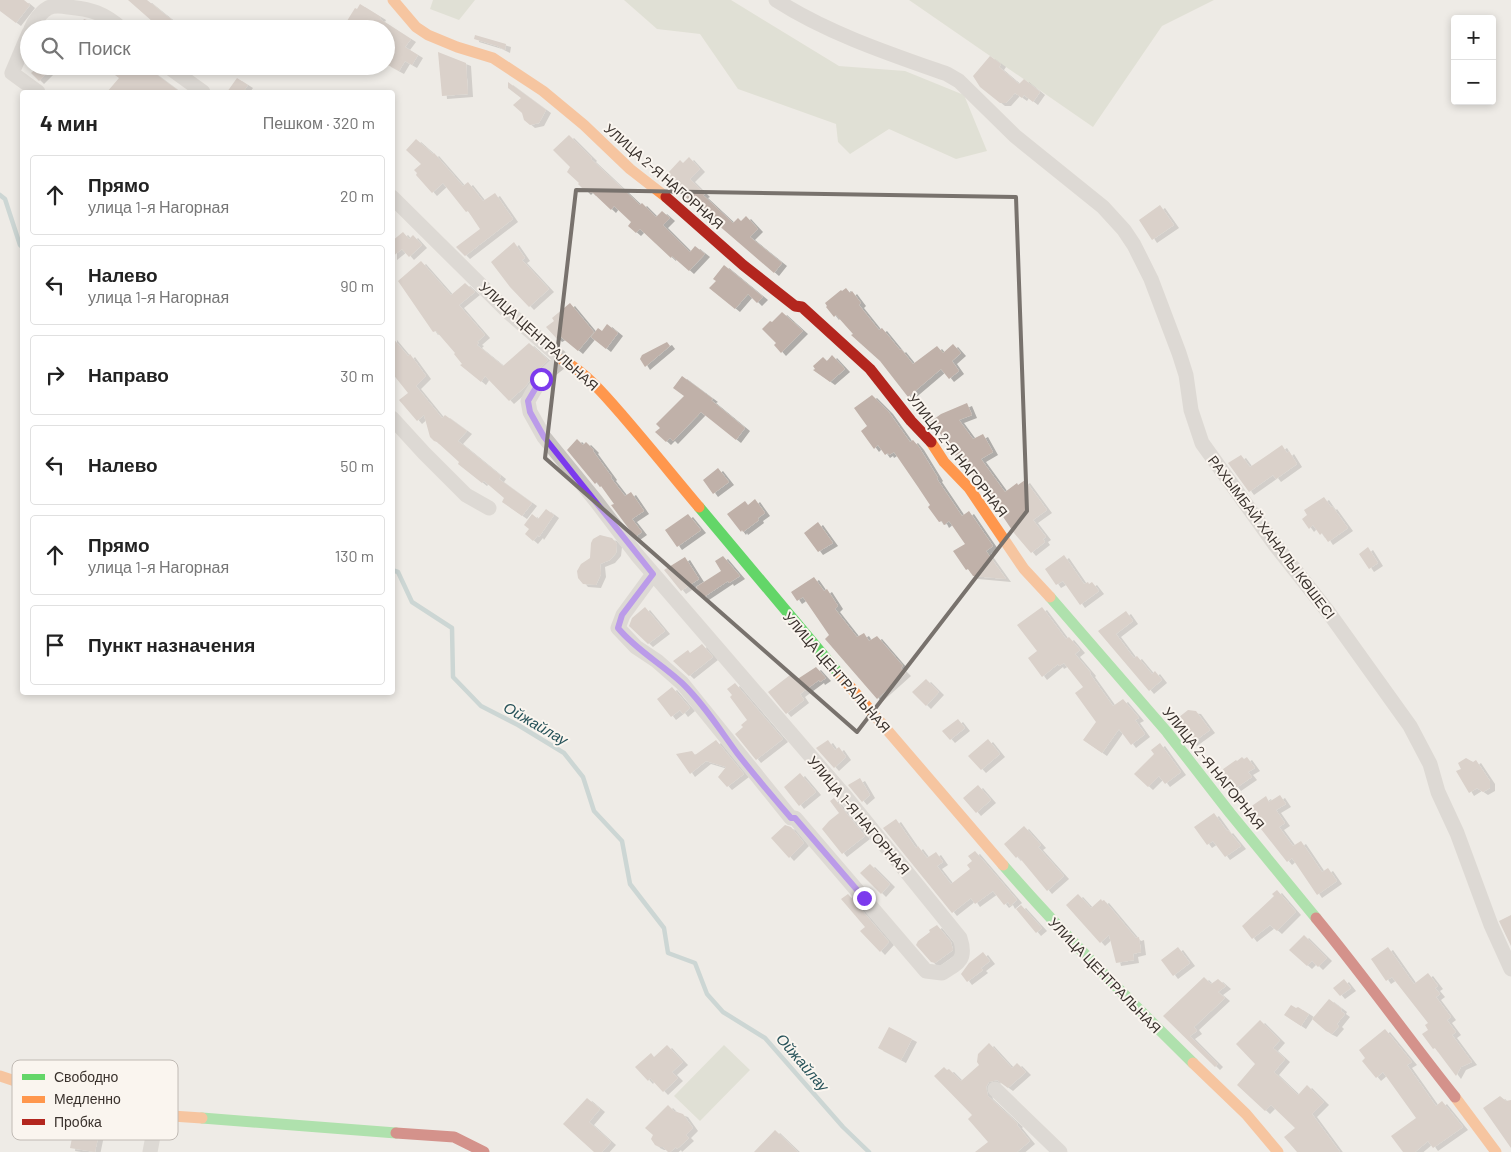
<!DOCTYPE html>
<html lang="ru">
<meta charset="utf-8">
<style>
:root{--surface:#fff;--page:#f6f6f6;--text:#222;--muted:#767676;--line:#e0e0e0}
body{margin:0;font-family:Barlow,sans-serif;background:var(--page);color:var(--text)}
.controls{position:absolute;right:15px;top:15px;display:grid;overflow:hidden;border-radius:5px;box-shadow:0 2px 8px #0003}
.controls button{width:45px;height:45px;display:grid;place-items:center;padding:0;border:0;border-bottom:1px solid var(--line);background:var(--surface);color:var(--text);font:25px sans-serif}
.stop{position:absolute;width:15px;height:15px;margin:-11px;border:4px solid #7c3aed;border-radius:50%;background:#fff}
.stop.end{background:#7c3aed;border-color:#fff;box-shadow:0 1px 5px #0008}
.list{margin:0;padding:0;list-style:none}
h2{display:flex;justify-content:space-between;align-items:center;height:65px;margin:0;padding:0 20px;font-size:21px}
h2 small{font-size:16px;font-weight:400;color:var(--muted)}
.list li{display:grid;grid-template-columns:32px 1fr auto;gap:15px;align-items:center;box-sizing:border-box;height:80px;margin:0 10px 10px;padding:0 10px;border:1px solid var(--line);border-radius:5px}
.list b{display:block;font-size:19px;white-space:nowrap}
.list p{margin:0;font-size:16px;white-space:nowrap;color:var(--muted)}
.list em{font-size:16px;font-style:normal;color:var(--muted)}
.icon{flex:none;width:28px;height:28px;fill:none;stroke:currentColor;stroke-width:2;stroke-linecap:round;stroke-linejoin:round}
.map{position:relative;flex:none;width:1511px;height:1152px;overflow:hidden}
.search{position:absolute;background:var(--surface);box-shadow:0 2px 8px #0003;left:20px;top:20px;width:375px;height:55px;display:flex;align-items:center;gap:12px;box-sizing:border-box;padding:0 18px;border-radius:28px;color:var(--muted);font-size:19px}
.panel{position:absolute;background:var(--surface);box-shadow:0 2px 8px #0003;left:20px;top:90px;width:375px;height:605px;border-radius:5px}
.map>svg:first-child{display:block}
</style>
<div class="map">
<svg width="1511" height="1152" viewBox="0 0 1511 1152">
<defs>
<filter id="shadow"><feDropShadow dx="5" dy="3" stdDeviation="0" flood-color="#0004"/></filter>
</defs>
<rect width="100%" height="100%" fill="#eeebe6"/>
<!-- green -->
<path fill="#cfd3c1" d="M433 0H475L459 20 430 9Z
M624 0H731L839 66 905 71 964 95 987 151 956 159 889 129 850 154 838 142 836 124 738 89 700 34 657 29Z
M909 0H1214L1162 26 1093 127Z
M724 1045 750 1070 700 1121 674 1096Z"/>
<g fill="none" stroke-linecap="round" stroke-linejoin="round">
<!-- stream -->
<path stroke="#a3bdbe" stroke-width="4.5" d="M0 195 5 199 20 245 22 247
M392 570 398 572 412 602 452 628 453 677 481 706 518 725 564 753 583 777 594 811 622 841 630 884 664 928 668 953 695 963 707 994 723 1012 765 1038 843 1127 869 1152"/>
</g>
<!-- building -->
<path fill="#c0b1a9" filter="url(#shadow)" d="M0 0H24L30 5 16 23 0 11Z
M128 0H147L183 29H161Z
M360 4 381 17 380 19 411 39 405 47 418 55 412 65 405 61 399 71 386 64V29H342L355 8 357 9Z
M84 19 93 22 102 26 100 29H88L81 24Z
M475 35 506 44 505 50 497 46 474 39Z
M438 52 466 63 468 94 442 96Z
M990 56 1001 64 999 67 1019 84 1024 79 1040 92 1033 102 1024 95 1022 98 1015 93 1006 103H1000L980 87 973 76Z
M39 66H54L39 81 31 73Z
M103 66H145L180 92H107L119 78Z
M237 78 248 85 243 92H227Z
M508 82 546 110 539 123 530 125 524 120 522 113 513 105 521 98 508 88Z
M612 129 635 149 631 153 609 132Z
M569 135 592 158 591 159 640 205 642 203 656 217 662 211 670 218 663 225 690 252 695 246 705 254 689 271 672 256 671 258 640 229 636 233 628 226 631 222 614 206 611 210 592 192 591 193 588 190 586 192 578 184 579 183 567 172 570 167 553 150Z
M416 139 433 154 434 153 463 186 468 182 483 201 495 193 513 219 465 256 456 247 480 229 468 211 466 212 443 183 432 193 416 175 417 173 414 170 421 164 406 150Z
M689 157 700 169 690 179 705 194 703 195 733 223 738 218 741 221 746 216 758 229 750 237 782 263 774 273 667 181 671 177 667 174 680 160 683 163Z
M1160 205 1174 225 1152 240 1139 220Z
M403 232 409 239 413 235 422 245 409 257 402 249 392 257V241Z
M514 242 525 258 522 260 549 289 529 307 510 287 491 262Z
M421 261 451 295 465 283 475 292 459 305 485 335 477 342 479 343 477 345 503 366 529 343 548 360 536 372 525 387 509 401 485 376 481 382 460 365 462 364 454 354 455 353 436 331 433 332 398 281Z
M724 265 763 297 757 303 748 294 735 309 709 288 716 281 713 279Z
M846 288 850 293 852 291 861 303 859 305 879 330 882 328 900 350 901 349 913 364 937 346 943 353 953 344 961 353 952 361 959 371 949 379 941 369 908 397 880 361 851 335 853 334 836 315 834 317 826 307 827 306 825 303 841 290 842 291Z
M570 303 594 332 578 351 561 337 557 339 546 327 554 321 552 318Z
M782 312 803 331 781 353 774 345 776 343 762 329 770 321 772 322Z
M607 324 618 333 606 349 591 337 598 328 602 331Z
M392 337 408 356 410 354 426 376 416 386 442 418 445 415 467 431 458 441 501 476 499 479 532 503 522 516 502 502 504 498 484 481 482 483 458 464 459 462 437 442 434 441 430 437 424 415 417 421 399 400 408 393 392 373Z
M667 342 670 346 645 367 640 359 642 355Z
M832 355 845 369 830 382 813 370 815 369 813 366 823 357 827 361Z
M682 376 713 399 711 400 745 428 736 440 701 412 673 441 670 438 666 442 655 432 660 428 656 424 684 396 673 388Z
M872 395 888 411 910 442 913 440 919 447 938 478 937 479 962 516 969 511 993 546 986 551 1006 579 973 576 968 569 966 570 953 551 965 544 949 521 944 525 942 521 939 522 928 507 930 505 918 487 894 452 889 455 888 453 885 455 878 445 874 449 861 431 867 426 854 408Z
M967 403 972 415 959 420 973 439 983 434 993 452 981 459 1005 492 1017 483 1018 485 1025 480 1047 510 1033 520 1046 537 1043 539 1045 542 1031 553 1014 533 979 481 954 454 939 432 930 422 941 414Z
M577 439 583 445 586 442 594 450 593 451 612 477 611 478 625 496 631 492 644 511 632 519 642 532 635 537 611 505 614 504 601 486 600 487 597 482 595 484 567 450Z
M1282 445 1287 453 1289 451 1297 464 1276 479 1273 475 1249 492 1228 463 1241 455 1250 467Z
M718 468 729 482 713 494 703 480Z
M1324 497 1331 507 1332 506 1348 528 1328 542 1322 533 1320 535 1313 525 1309 529 1302 519 1307 515 1304 510Z
M755 499 765 513 758 518 759 520 743 532 742 530 741 532 727 514 745 501 748 505Z
M546 509 554 515 539 537 538 535 533 541 525 534 529 529 524 525 532 514 538 519Z
M688 514 701 530 677 547 665 530Z
M818 522 833 543 818 552 804 533Z
M600 535 612 538 617 544 616 553 610 560 600 564 601 574 596 585 583 584 578 578 577 571 581 564 590 558 591 543 593 539Z
M1368 547 1378 563 1369 569 1359 554Z
M1064 555 1084 584 1088 582 1089 584 1092 582 1099 591 1080 605 1063 581 1056 585 1045 569Z
M723 556 740 576 729 583 728 581 704 597 696 587 721 571 715 561Z
M685 557 699 579 681 591 664 570Z
M814 577 824 591 827 589 838 606 835 609 857 637 864 633 869 641 877 636 903 666 901 668 906 673 877 699 825 639 829 635 803 597 797 601 791 592Z
M645 607 665 631 648 644 629 626 632 618Z
M1042 607 1066 639 1069 637 1080 650 1075 654 1091 673 1090 674 1113 706 1123 699 1139 718 1135 720 1145 734 1131 745 1119 729 1102 753 1083 740 1096 722 1075 693 1083 687 1064 663 1059 666 1058 664 1042 677 1028 658 1037 651 1017 625Z
M1126 611 1133 621 1116 634 1134 658 1137 656 1152 674 1155 671 1162 680 1149 691 1098 631Z
M702 644 713 657 689 676 673 661 688 650 690 653Z
M816 667 826 678 820 682 819 680 800 694 804 700 786 714 768 692 790 675 796 680Z
M926 679 939 692 926 706 912 692Z
M735 683 783 739 756 760 735 734 743 727 741 725 747 720 730 697 732 695 727 689Z
M672 687 690 708 683 714 680 710 671 717 657 699Z
M1188 710 1196 711 1210 730 1192 743 1174 721Z
M958 719 965 728 950 740 942 731Z
M988 739 1000 754 981 770 968 756Z
M716 740 744 774 727 787 718 777 726 767 706 761 690 774 676 754 692 751 695 755Z
M828 740 835 750 839 747 846 757 834 768 816 748Z
M1160 743 1181 772 1165 784 1159 776 1148 787 1134 774 1154 754 1151 750Z
M1242 757 1244 759 1247 757 1255 768 1248 772 1252 777 1236 788 1232 783 1226 788 1216 774 1236 760 1237 761Z
M1466 758 1473 762 1476 760 1490 781V788L1483 792 1477 788 1469 793 1456 771 1461 769 1458 763Z
M800 773 816 792 799 806 784 787Z
M860 778 870 795 862 802 848 785Z
M978 785 991 800 976 813 963 798Z
M1280 795 1286 804 1276 810 1285 823 1279 827 1293 846 1301 841 1322 872 1328 868 1337 881 1317 895 1292 858 1287 862 1246 810 1266 796 1269 802Z
M834 798 865 836 842 854 822 829 829 821 839 813 830 801Z
M1214 813 1227 831 1228 830 1241 846 1225 857 1213 841 1207 845 1194 827Z
M896 819 916 848 918 846 927 858 936 852 943 862 937 866 951 884 970 869 967 865 972 861 968 856 975 851 1017 900 1010 906 1008 902 1004 905 993 891 975 904 971 898 952 913 883 828Z
M785 825 791 827 804 843 789 858 771 838Z
M1024 826 1041 845 1038 847 1064 876 1047 891 1018 856 1016 858 1004 844Z
M870 864 890 884 881 894 860 873Z
M1277 890 1296 912 1277 931 1270 925 1252 939 1242 926 1274 896 1272 894Z
M848 894 889 942 880 952 860 931 865 927 841 899Z
M1078 894 1091 908 1101 899 1102 901 1104 900 1136 938 1139 937 1141 952 1133 954 1134 960 1116 963 1109 935 1100 943 1066 905Z
M1021 905 1042 928 1036 933 1016 909Z
M1511 915V946L1499 921Z
M937 925 951 942 953 950 935 963 931 962 916 945 918 941 930 932 929 930Z
M1304 935 1327 958 1318 967 1312 961 1307 966 1289 950Z
M1178 947 1190 963 1173 976 1161 960Z
M1388 947 1414 984 1428 973 1438 986 1435 988 1440 994 1436 997 1451 1017 1447 1020 1456 1032 1452 1035 1472 1062 1461 1067 1456 1076 1435 1048 1433 1049 1422 1034 1428 1030 1425 1025 1428 1023 1392 977 1386 981 1371 959Z
M983 952 990 961 981 968 983 970 967 982 961 974 969 963Z
M1204 977 1211 984 1218 979 1226 986 1218 992 1225 998 1194 1027 1197 1031 1190 1036 1218 1064 1215 1067 1163 1016Z
M1344 979 1351 988 1340 996 1333 988Z
M1329 999 1342 1009 1341 1011 1345 1014 1337 1024 1339 1026 1332 1034 1326 1031 1312 1019Z
M1291 1005 1296 1008 1298 1007 1309 1014 1301 1026 1284 1015Z
M1260 1020 1280 1040 1273 1048 1285 1059 1274 1072 1298 1095 1307 1085 1324 1102 1312 1114 1340 1152H1297L1284 1137 1295 1128 1271 1105 1265 1111 1237 1085 1255 1064 1236 1044Z
M889 1027 912 1039 901 1060 878 1048Z
M1385 1029 1412 1062 1407 1065 1436 1106 1442 1101 1463 1127 1433 1148 1428 1141 1415 1152H1403L1391 1136 1416 1118 1383 1072 1376 1078 1362 1061 1365 1058 1359 1050Z
M989 1043 1012 1068 1017 1063 1026 1072 1008 1088 997 1080 989 1082 986 1087 988 1096 1018 1124 1017 1125 1030 1141 1017 1152H975L988 1142 968 1119 972 1115 934 1076 944 1067 947 1070 949 1069 961 1081 979 1065 977 1062 978 1054Z
M667 1045 683 1062 672 1072 678 1078 663 1092 650 1078 648 1081 635 1067 651 1053 654 1057Z
M1500 1096 1506 1101 1511 1100V1148L1483 1108Z
M587 1098 600 1109 589 1122 611 1142 602 1152H594L563 1124Z
M668 1105 674 1111 683 1114 693 1128 686 1135 689 1138 677 1149 676 1147 670 1152H668L663 1147H659L655 1145 651 1139 653 1135 645 1128Z
M74 1128 99 1133 95 1152 70 1148Z
M775 1130 798 1152H754Z"/>
<g fill="none" stroke-linecap="round" stroke-linejoin="round">
<!-- street -->
<path stroke="#c8c4bf" stroke-width="15" d="M776 0C827 33 890 54 947 74L959 81 1015 136 1103 207 1124 230 1134 245 1151 279 1179 353 1186 375 1191 410 1202 443 1276 546 1329 613 1410 726 1430 764 1438 792 1457 833 1491 925 1511 969
M31 29C34 21 41 12 48 8 54 5 62 6 68 7 91 9 104 13 122 29
M29 33 12 73 38 92
M167 66 203 92
M392 197 507 311 563 360C547 371 537 383 528 401L530 412 544 437 596 501 637 555 845 796 960 938C967 959 959 963 942 973L926 971 795 818H791L682 683 657 661 636 647 618 628 623 615 653 574
M392 418 424 453 466 495 489 508
M995 1089 1060 1152
M150 1152 157 1115"/>
<!-- fast -->
<path stroke="#63d668" stroke-width="11" d="M699 507 840 675
M1050 597 1167 732 1230 813 1316 918
M1003 865C1063 934 1128 999 1193 1063
M202 1118 396 1133"/>
<!-- slow -->
<path stroke="#ff974d" stroke-width="11" d="M393 0 416 27 428 35 457 47 493 58 543 91 584 125 630 169 666 197
M563 360C587 374 604 394 622 415 648 445 673 476 699 507
M931 442 944 462 969 488 1024 569 1050 597
M840 675 1003 865
M1193 1063 1246 1114 1278 1152
M0 1076 45 1091 157 1115 202 1118
M1455 1097 1496 1152"/>
<!-- jam -->
<path stroke="#b3261e" stroke-width="11" d="M666 197 743 265 795 306 802 307 870 369 911 421 931 442
M1316 918C1364 976 1408 1038 1455 1097
M396 1133 454 1137 484 1152"/>
</g>
<g fill="none" stroke-linecap="round" stroke-linejoin="round">
<!-- route -->
<path stroke="#7c3aed" stroke-width="6" d="M541 379 528 401 530 412 544 437 653 574 622 615 618 628C636 650 662 664 682 683 703 703 720 730 737 753 754 775 773 797 791 818H795L864 898"/>
</g>
<!-- marked area -->
<path d="M0 0H1511V1152H0ZM576 190 1016 197 1027 511 857 732 545 458Z" fill="#eeebe6" fill-opacity=".55" fill-rule="evenodd"/>
<path fill="none" stroke="#78726d" stroke-width="4" stroke-linejoin="round" d="M576 190 1016 197 1027 511 857 732 545 458Z"/>
<g text-anchor="middle" dominant-baseline="central" stroke-width="4" stroke-linejoin="round" paint-order="stroke">
<!-- street labels -->
<g font-size="14" fill="#39312c" stroke="#faf5ef">
<text transform="translate(664 176) rotate(41)">УЛИЦА 2-Я НАГОРНАЯ</text>
<text transform="translate(539 336) rotate(42)">УЛИЦА ЦЕНТРАЛЬНАЯ</text>
<text transform="translate(958 455) rotate(52)">УЛИЦА 2-Я НАГОРНАЯ</text>
<text transform="translate(1272 537) rotate(53)">РАХЫМБАЙ ХАНАЛЫ КӨШЕСІ</text>
<text transform="translate(837 672) rotate(49)">УЛИЦА ЦЕНТРАЛЬНАЯ</text>
<text transform="translate(1214 768) rotate(51)">УЛИЦА 2-Я НАГОРНАЯ</text>
<text transform="translate(859 815) rotate(50)">УЛИЦА 1-Я НАГОРНАЯ</text>
<text transform="translate(1105 975) rotate(46)">УЛИЦА ЦЕНТРАЛЬНАЯ</text>
</g>
<!-- water labels -->
<g font-size="15" font-style="italic" fill="#255158" stroke="#faf5ef">
<text transform="translate(536 723) rotate(30)">Ойжайлау</text>
<text transform="translate(803 1062) rotate(49)">Ойжайлау</text>
</g>
</g>
<!-- legend -->
<rect x="12" y="1060" width="166" height="80" rx="8" fill="#faf5ef" stroke="#c0bab4" stroke-width="1"/>
<rect x="22" y="1074" width="23" height="6" fill="#63d668"/>
<rect x="22" y="1096" width="23" height="7" fill="#ff974d"/>
<rect x="22" y="1119" width="23" height="6" fill="#b3261e"/>
<g font-size="14" fill="#39312c">
<text x="54" y="1082">Свободно</text>
<text x="54" y="1104">Медленно</text>
<text x="54" y="1127">Пробка</text>
</g>
</svg>
<div class="controls">
<button>+</button>
<button>−</button>
</div>
<div class="stop" style="left:541px;top:379px"></div>
<div class="stop end" style="left:864px;top:898px"></div>
<div class="search"><svg class="icon" aria-label="search" viewBox="0 0 24 24"><circle cx="10" cy="10" r="6"/><path d="M15 15l6 6"/></svg>Поиск</div>
<section class="panel">
<h2>4 мин<small>Пешком · 320 m</small></h2>
<ul class="list">
<li><svg class="icon" aria-label="ahead" viewBox="0 0 24 24"><path d="M12 20V5M6 11l6-6 6 6"/></svg><div><b>Прямо</b><p>улица 1-я Нагорная</p></div><em>20 m</em></li>
<li><svg class="icon" aria-label="left" viewBox="0 0 24 24"><path d="M17 20v-9H6M10 6l-5 5 5 5"/></svg><div><b>Налево</b><p>улица 1-я Нагорная</p></div><em>90 m</em></li>
<li><svg class="icon" aria-label="right" viewBox="0 0 24 24"><path d="M7 20v-9h11M14 6l5 5-5 5"/></svg><div><b>Направо</b></div><em>30 m</em></li>
<li><svg class="icon" aria-label="left" viewBox="0 0 24 24"><path d="M17 20v-9H6M10 6l-5 5 5 5"/></svg><div><b>Налево</b></div><em>50 m</em></li>
<li><svg class="icon" aria-label="ahead" viewBox="0 0 24 24"><path d="M12 20V5M6 11l6-6 6 6"/></svg><div><b>Прямо</b><p>улица 1-я Нагорная</p></div><em>130 m</em></li>
<li><svg class="icon" aria-label="arrive" viewBox="0 0 24 24"><path d="M6 21V4h12l-3 4 3 4H6"/></svg><div><b>Пункт назначения</b></div></li>
</ul>
</section>
</div>
